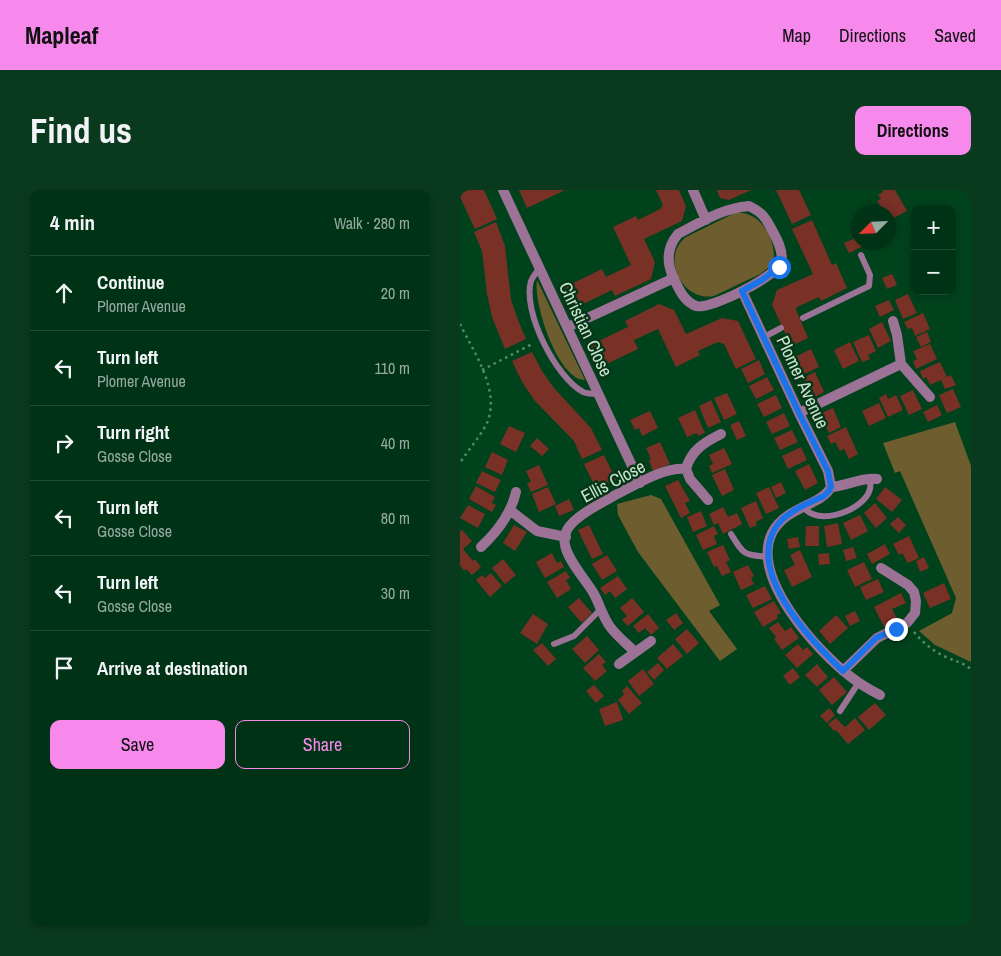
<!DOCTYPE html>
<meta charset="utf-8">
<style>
:root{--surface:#003215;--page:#0a3a1e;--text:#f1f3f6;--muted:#95aaa0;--line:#224d34;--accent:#f788ec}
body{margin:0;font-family:"Archivo Narrow",sans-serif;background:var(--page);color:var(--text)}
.controls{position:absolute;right:15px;top:15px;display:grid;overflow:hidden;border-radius:10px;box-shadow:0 2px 8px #0003}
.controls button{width:45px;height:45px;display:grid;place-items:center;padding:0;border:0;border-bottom:1px solid var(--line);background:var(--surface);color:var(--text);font:25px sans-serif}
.compass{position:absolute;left:391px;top:15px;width:45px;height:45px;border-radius:50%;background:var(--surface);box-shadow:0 2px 8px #0003;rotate:246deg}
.stop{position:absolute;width:15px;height:15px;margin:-11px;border:4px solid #1a73e8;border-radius:50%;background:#fff}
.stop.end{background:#1a73e8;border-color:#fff;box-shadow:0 1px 5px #0008}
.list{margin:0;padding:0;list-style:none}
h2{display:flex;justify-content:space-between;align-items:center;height:65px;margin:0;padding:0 20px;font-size:21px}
h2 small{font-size:16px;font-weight:400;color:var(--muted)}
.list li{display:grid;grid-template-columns:32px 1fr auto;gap:15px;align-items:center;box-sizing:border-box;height:75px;padding:0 20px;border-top:1px solid var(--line)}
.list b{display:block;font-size:19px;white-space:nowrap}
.list p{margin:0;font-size:16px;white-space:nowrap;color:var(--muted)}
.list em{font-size:16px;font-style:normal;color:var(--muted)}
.actions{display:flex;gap:10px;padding:15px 20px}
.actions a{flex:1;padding:11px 0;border:1px solid var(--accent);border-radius:10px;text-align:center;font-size:18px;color:var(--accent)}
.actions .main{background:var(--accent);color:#111}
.icon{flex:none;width:28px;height:28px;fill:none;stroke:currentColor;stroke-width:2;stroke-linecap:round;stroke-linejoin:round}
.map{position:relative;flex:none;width:511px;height:736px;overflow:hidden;border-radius:10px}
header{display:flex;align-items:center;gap:30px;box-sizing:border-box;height:70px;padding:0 25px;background:var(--accent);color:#111}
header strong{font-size:24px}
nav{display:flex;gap:28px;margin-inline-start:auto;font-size:18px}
.intro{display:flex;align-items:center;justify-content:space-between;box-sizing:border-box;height:120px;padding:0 30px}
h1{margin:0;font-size:35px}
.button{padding:12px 22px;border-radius:10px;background:var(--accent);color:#111;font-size:18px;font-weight:700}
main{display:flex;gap:30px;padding:0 30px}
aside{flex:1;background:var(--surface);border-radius:10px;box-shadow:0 2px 8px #0003}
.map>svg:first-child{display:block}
</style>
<header>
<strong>Mapleaf</strong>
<nav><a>Map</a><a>Directions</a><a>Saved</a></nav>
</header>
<div class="intro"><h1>Find us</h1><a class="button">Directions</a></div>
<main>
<aside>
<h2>4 min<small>Walk · 280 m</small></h2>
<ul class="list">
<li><svg class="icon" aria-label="ahead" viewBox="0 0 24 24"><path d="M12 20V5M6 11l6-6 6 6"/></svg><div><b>Continue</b><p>Plomer Avenue</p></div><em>20 m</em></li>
<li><svg class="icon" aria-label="left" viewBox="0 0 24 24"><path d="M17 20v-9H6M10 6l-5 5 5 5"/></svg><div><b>Turn left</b><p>Plomer Avenue</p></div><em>110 m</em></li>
<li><svg class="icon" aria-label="right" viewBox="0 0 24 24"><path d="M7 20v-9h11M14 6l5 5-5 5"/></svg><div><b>Turn right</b><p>Gosse Close</p></div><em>40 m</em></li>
<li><svg class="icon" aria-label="left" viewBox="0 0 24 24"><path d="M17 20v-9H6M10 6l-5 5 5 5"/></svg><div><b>Turn left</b><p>Gosse Close</p></div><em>80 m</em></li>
<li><svg class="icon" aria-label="left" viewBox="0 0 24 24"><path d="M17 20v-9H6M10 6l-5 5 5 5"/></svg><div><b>Turn left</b><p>Gosse Close</p></div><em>30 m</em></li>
<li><svg class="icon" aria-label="arrive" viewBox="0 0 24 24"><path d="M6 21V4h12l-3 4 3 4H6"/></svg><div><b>Arrive at destination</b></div></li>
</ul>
<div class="actions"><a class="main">Save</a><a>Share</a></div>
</aside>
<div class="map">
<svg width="511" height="736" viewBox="0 0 511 736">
<rect width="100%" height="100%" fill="#00421c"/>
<!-- green -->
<path fill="#6e5e2f" d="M275 23C300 20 318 50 313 74L300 84 254 106C222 112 200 67 226 47Z
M77 90 125 190C98 190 73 113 77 90Z
M495 232 511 276V472L475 455 459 441 492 423 496 408 440 281 435 283 423 253Z
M191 305 201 309 260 415 249 421 277 459 260 471 178 362 158 325 157 314Z"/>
<!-- building -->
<path fill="#793126" d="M0 0H24L37 29 15 39 0 7Z
M59 0H105L67 18Z
M196 0H219L226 16 222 31 184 49 195 72 191 89 155 106 152 100 115 118 105 97 142 79 146 87 171 75 153 37 176 26 178 30 200 19 203 15Z
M257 0H291L269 10 260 8Z
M316 0H339L351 25 332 34Z
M422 0H435L447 21 428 31V22H424L417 11 421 9 418 5 423 2Z
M352 30 372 75 376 73 387 98 361 111 359 107 337 117 336 120 348 148 331 156 312 115 317 100 353 84 332 39Z
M36 32 45 56 51 110 58 130 66 149 45 159 32 127 27 104 22 61 14 42Z
M398 47V52H407V54L389 63 384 53Z
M432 84 437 95 427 99 422 88Z
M448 104 457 123 443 129 435 110Z
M429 110 434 120 420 127 415 116Z
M199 114 214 120 226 144 262 128 278 131 296 169 276 179 264 154 258 152 238 161 240 165 216 177 198 139 174 150 178 159 140 177 130 155 168 137 165 131Z
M463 123 470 139 455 146 452 138 448 139 444 132Z
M422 132 431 151 418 158 409 139Z
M467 142 471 152 461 157 456 147Z
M409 145 416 161 408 165 410 169 402 172 393 152Z
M390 152 399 171 383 179 374 160Z
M470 154 477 169 456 179 453 171 457 169 453 161Z
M351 159 359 177 338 187 334 179 337 177 333 168Z
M72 162 82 181 94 198 131 238 142 260 122 269 114 251 75 211 62 192 52 171Z
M299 170 305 184 288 193 281 179Z
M480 172 487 187 491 185 496 195 485 199 481 190 470 195 466 187 463 189 460 181Z
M355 182 364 202 349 210 344 200 348 198 343 188Z
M307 187 314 200 296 209 289 196Z
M493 199 501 217 487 223 479 205Z
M453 200 462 219 449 225 440 206Z
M267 203 277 224 264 230 254 208Z
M426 204 428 209 436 205 443 220 428 227 419 208Z
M316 205 322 218 304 227 297 214Z
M251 210 261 232 248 238 239 216Z
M419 213 426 228 409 236 402 221Z
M477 215 482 225 468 232 463 222Z
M373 218 381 237 369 243 364 233 361 234 357 225Z
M235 220 245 243 238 246 237 243 227 247 218 228Z
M190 221 198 238 182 246 179 238 175 240 170 230Z
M324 223 330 236 312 244 306 232Z
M279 231 286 246 277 250 270 235Z
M49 236 65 243 56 262 40 254Z
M386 237 398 264 389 269 384 259 380 261 375 252 371 254 367 246Z
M332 240 338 252 320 260 314 248Z
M77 248 89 259 82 266 70 256Z
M200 252 210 274 193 281 189 270 191 269 186 258Z
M341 257 347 270 328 279 322 266Z
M264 258 272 274 252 283 249 276 253 274 249 265Z
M32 262 48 270 42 285 25 277Z
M144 265 156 290 136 299 124 274Z
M349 274 358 293 345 300 335 281Z
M79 275 88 295 71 302 67 293 71 292 66 281Z
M265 279 274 300 262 306 252 285Z
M22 281 41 290 35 302 16 293Z
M218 290 230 311 225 313 230 323 221 328 205 296Z
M321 292 326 303 316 308 311 297Z
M16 296 35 307 32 313 36 315 32 322 9 309Z
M88 297 96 314 79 322 72 304Z
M309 297 319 318 306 324 296 303Z
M425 297 442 310 432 322 416 309Z
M109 309 114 320 99 326 95 316Z
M296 311 303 328 296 332 297 335 290 338 281 318Z
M415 313 427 328 416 338 404 323Z
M8 315 25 324 18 338 0 328Z
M263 317 268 327 277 323 282 334 263 344 258 333 254 335 249 324Z
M241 321 247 336 233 342 227 327Z
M400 325 408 341 391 350 383 333Z
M438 327 446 335 439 343 430 334Z
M378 333 382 354 367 357 364 336Z
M54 335 67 342 55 361 43 353Z
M129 335 143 364 132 369 118 340Z
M254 336 258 344 254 346 257 354 243 360 236 345Z
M346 336H359V356H345Z
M2 340 12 351 3 359 13 371 15 369 21 377 12 385 6 379 4 381 0 375V341Z
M449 346 459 368 448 373 442 363 439 365 433 354Z
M338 347 340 357 329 359 327 349Z
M425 354 430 364 412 374 407 364Z
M263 355 270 370 266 372 271 382 262 386 257 376 254 377 247 362Z
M393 357 397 368 386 371 383 360Z
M340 360 352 387 332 397 324 380 335 375 330 365Z
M92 363 97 373 101 371 104 377 85 388 76 372Z
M369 363 370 374 359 375 358 364Z
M147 365 157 381 142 390 132 374Z
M464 367 469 378 460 382 456 371Z
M43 369 56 385 45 394 32 378Z
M404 372 412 389 395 397 387 380Z
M288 375 294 386 291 388 294 394 281 400 273 382Z
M106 381 110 388 106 390 111 399 97 408 87 392Z
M31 383 42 396 30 407 16 390 22 385 25 388Z
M158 386 167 399 155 408 150 401 145 405 140 398Z
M418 389 424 402 406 410 400 397Z
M484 393 491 409 470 418 463 403Z
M305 396 312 409 293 418 286 405Z
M441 403 446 413 432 419 438 430 424 437 414 417Z
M119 408 132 423 122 433 108 417Z
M172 408 184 422 168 436 162 430 167 426 160 418Z
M314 411 321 423 317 425 318 428 303 437 294 422Z
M395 421 400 431 390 436 385 426Z
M216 423 223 433 214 440 206 430Z
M73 424 88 434 77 454 60 443Z
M188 424 199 438 191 445 185 438 179 443 173 436Z
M376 425 388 438 370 454 359 441Z
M318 432 325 441 331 437 339 448 322 460 314 449 316 447 309 438Z
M227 439 239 453 227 464 215 449Z
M127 446 139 460 125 473 112 459Z
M82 453 96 469 88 476 73 460Z
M213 454 223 466 207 479 197 468Z
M338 454 343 460 347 457 353 464 337 478 325 465Z
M139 464 146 472 142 475 147 481 135 491 123 478Z
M198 473 204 480 194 490 187 482Z
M357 474 368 487 357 497 345 485Z
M333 478 340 487 330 495 323 486Z
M183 479 194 494 179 506 168 491Z
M374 487 387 502 372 515 359 500Z
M134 495 144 506 136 513 126 501Z
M167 496 182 513 169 524 158 510 164 504 162 501Z
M157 512 163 530 145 536 139 519Z
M415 513 426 525 409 540 398 527Z
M369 518 375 525 367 533 360 526Z
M376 528 385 537 395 528 405 540 388 554 376 540 374 541 368 534Z"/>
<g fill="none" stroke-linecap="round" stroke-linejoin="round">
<!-- path -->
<path stroke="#578969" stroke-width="2.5" stroke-dasharray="2.5 4" stroke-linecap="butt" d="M0 134C14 163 42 202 26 235 19 248 8 260 0 273
M22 180 74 153
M454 442C463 453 473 461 486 467 495 471 503 473 511 479"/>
<!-- lane -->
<path stroke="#9c7297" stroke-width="6" d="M79 78C77 82 73 86 71 91 62 121 96 188 123 202 128 204 133 204 138 204
M343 128 409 96 410 85 401 65
M304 147 321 138
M343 316C356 337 398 322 408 304 411 299 411 294 410 288
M271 344C284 365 283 365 309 367
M94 454 114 446 141 419
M380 521 399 492"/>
<!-- street -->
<path stroke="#9c7297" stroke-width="10" d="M43 0 180 293
M233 0 246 30
M289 16C302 22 306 28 312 40 317 49 324 62 321 72 316 87 250 120 236 116 223 111 218 97 213 87 206 71 207 57 218 44 241 32 263 18 289 16Z
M282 101 339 223 368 281 371 297
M433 131 437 145 441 174 470 207
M108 137 214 88
M339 223 441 174
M371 297C361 316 326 316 312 343 290 388 358 462 391 487 400 494 410 500 420 505
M371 297C387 296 401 287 417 289
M248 310 230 289 226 279C231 260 245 252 261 244
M51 321 77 341 106 347
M21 357C37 342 51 324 56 302
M175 462C167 454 158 447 151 438 143 428 140 415 134 404 126 390 108 371 105 355 104 352 105 344 107 340 114 326 145 311 159 303 179 293 204 277 226 279
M159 474 191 451
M383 481 417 448 447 433 455 423 456 411 454 402 448 395 421 378"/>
</g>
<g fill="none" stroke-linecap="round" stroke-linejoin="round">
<!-- route -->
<path stroke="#1a73e8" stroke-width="6" d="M319 77 302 90 282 101 339 223 368 281 371 297 368 302 364 306C348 313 329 321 318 334 283 380 352 452 383 481L416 448 436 439"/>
</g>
<g text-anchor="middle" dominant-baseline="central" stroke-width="5" stroke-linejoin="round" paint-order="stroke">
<!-- street labels -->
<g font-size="18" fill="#c8e5cd" stroke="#073518">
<text transform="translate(126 139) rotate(65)">Christian Close</text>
<text transform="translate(343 192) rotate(65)">Plomer Avenue</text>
<text transform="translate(153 291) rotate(-28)">Ellis Close</text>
</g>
</g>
</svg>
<div class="controls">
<button>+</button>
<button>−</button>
</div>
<svg class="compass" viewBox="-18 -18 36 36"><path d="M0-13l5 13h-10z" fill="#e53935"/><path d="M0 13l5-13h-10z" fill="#95aaa0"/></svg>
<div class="stop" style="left:319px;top:77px"></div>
<div class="stop end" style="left:436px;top:439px"></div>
</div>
</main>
